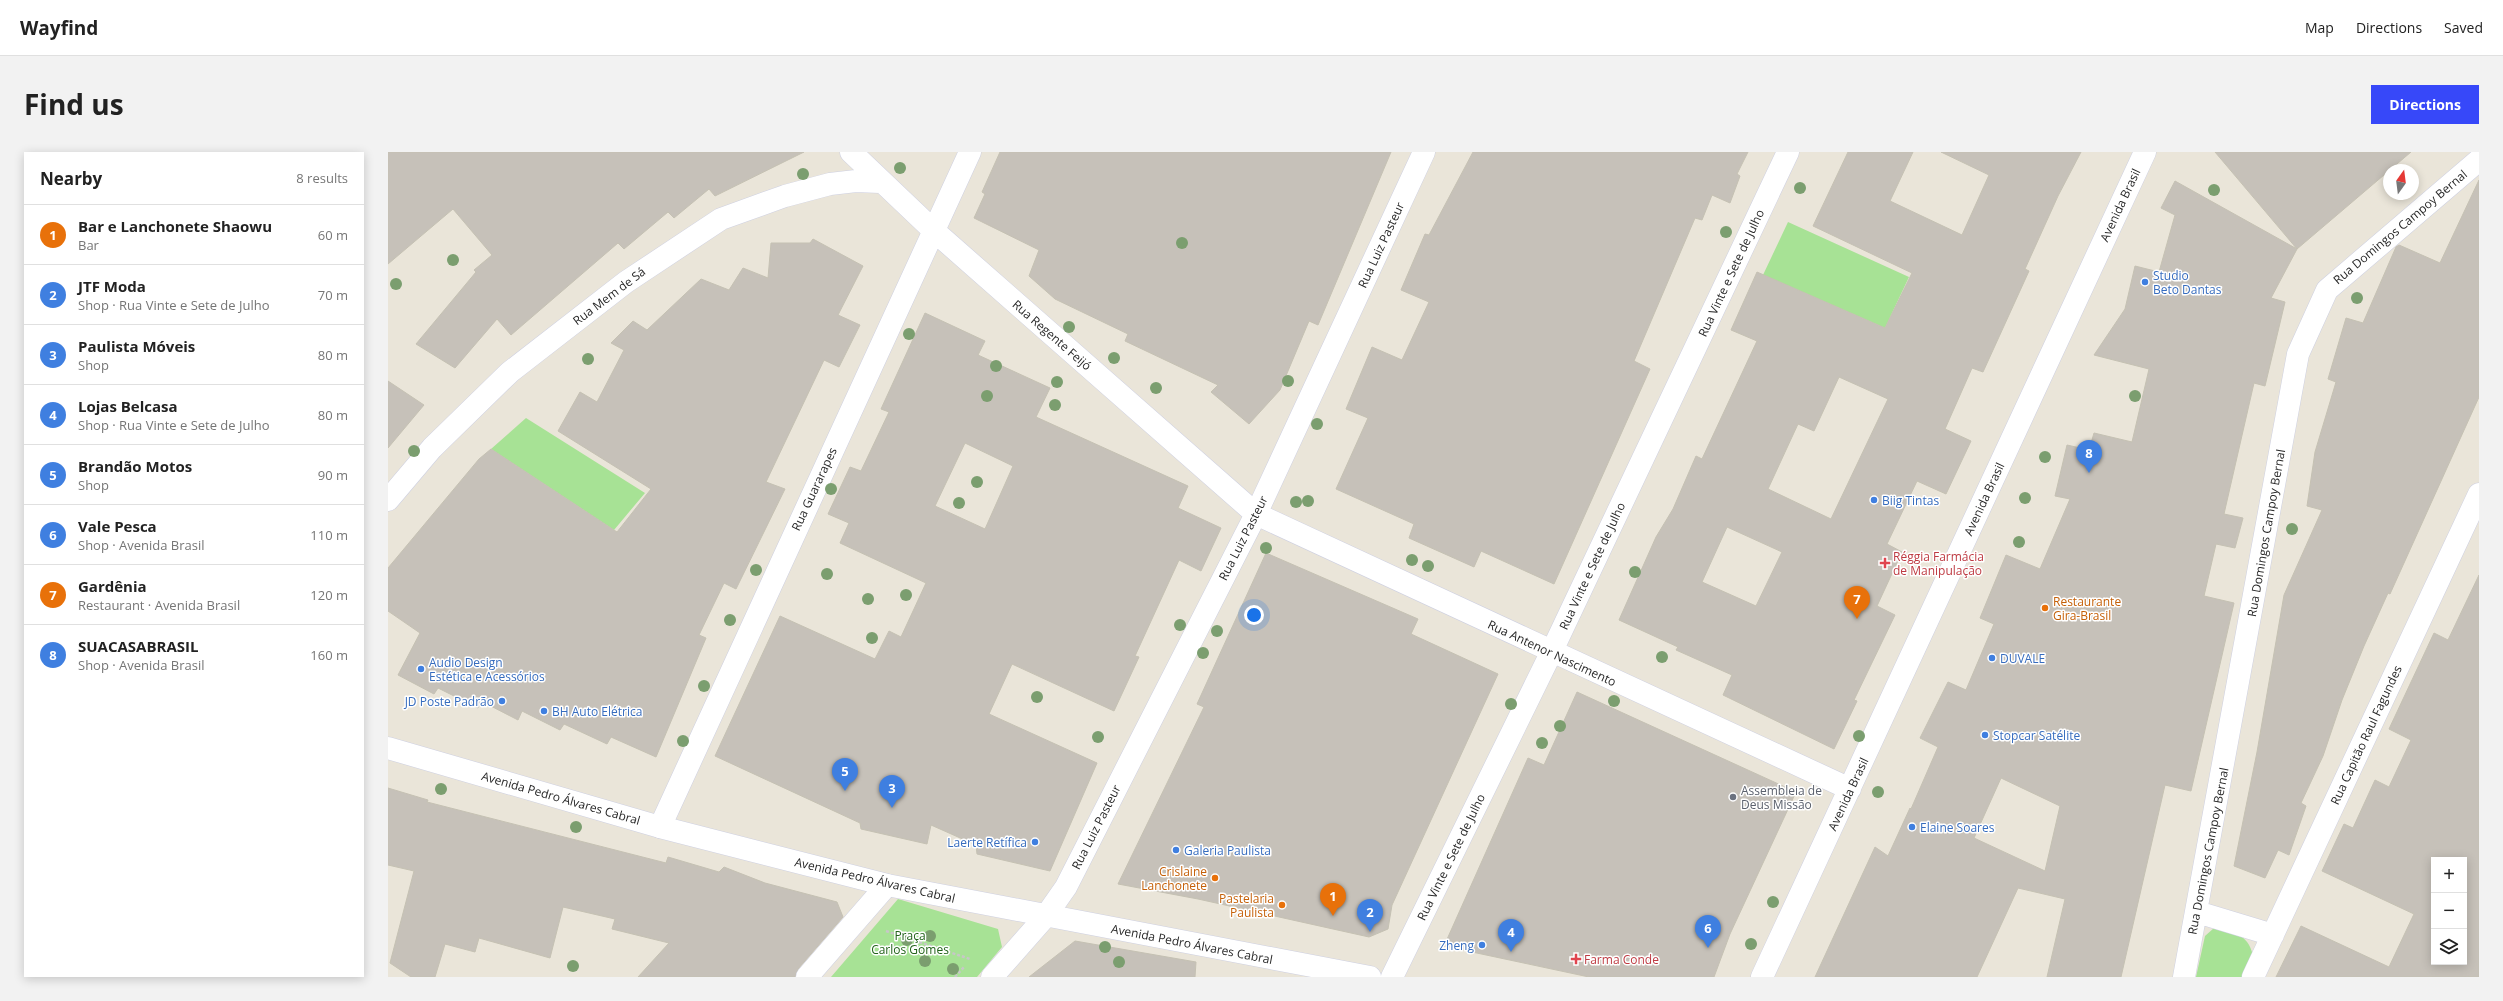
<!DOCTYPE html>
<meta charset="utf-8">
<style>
:root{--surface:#fff;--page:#f2f2f2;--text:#222;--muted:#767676;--line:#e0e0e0;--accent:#3748f9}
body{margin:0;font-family:"Open Sans",sans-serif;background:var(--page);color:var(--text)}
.controls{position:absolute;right:12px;bottom:12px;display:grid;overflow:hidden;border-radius:0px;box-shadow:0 2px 10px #0003}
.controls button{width:36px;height:36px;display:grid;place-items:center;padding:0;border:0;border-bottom:1px solid var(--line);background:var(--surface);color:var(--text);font:20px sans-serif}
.compass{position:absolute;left:1995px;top:12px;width:36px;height:36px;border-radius:50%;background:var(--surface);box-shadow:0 2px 10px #0003;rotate:14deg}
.you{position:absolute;left:866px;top:463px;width:14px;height:14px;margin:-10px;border:3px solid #fff;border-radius:50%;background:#1a73e8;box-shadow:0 0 0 6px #1a73e833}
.badge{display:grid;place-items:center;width:26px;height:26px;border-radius:50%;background:var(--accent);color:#fff;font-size:13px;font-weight:700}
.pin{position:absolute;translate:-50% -33px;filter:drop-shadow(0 1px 2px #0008)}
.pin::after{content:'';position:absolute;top:21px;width:14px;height:12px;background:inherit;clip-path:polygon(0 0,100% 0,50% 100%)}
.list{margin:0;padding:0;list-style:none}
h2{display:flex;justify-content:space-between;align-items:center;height:52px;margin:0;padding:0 16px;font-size:17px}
h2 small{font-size:13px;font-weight:400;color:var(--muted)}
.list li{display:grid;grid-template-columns:26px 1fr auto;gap:12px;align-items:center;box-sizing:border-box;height:60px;padding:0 16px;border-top:1px solid var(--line)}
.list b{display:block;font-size:15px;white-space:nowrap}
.list p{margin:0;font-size:13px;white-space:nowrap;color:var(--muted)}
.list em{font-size:13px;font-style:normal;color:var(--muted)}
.icon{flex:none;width:22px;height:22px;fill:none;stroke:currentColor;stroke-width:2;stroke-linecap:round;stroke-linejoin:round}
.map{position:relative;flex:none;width:2091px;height:825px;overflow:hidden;border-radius:0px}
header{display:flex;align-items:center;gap:24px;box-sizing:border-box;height:56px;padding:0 20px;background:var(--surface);border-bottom:1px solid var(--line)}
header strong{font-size:19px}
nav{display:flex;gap:22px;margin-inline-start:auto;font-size:14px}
.intro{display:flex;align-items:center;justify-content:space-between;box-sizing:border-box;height:96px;padding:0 24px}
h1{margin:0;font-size:28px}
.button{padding:10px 18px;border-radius:0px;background:var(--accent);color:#fff;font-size:14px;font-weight:700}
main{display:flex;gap:24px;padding:0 24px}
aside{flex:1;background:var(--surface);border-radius:0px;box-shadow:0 2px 10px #0003}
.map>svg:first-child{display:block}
</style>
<header>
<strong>Wayfind</strong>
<nav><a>Map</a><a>Directions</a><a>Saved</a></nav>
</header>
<div class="intro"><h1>Find us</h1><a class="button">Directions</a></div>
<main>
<aside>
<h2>Nearby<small>8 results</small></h2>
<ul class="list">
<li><span class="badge" style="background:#e8710a">1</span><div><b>Bar e Lanchonete Shaowu</b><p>Bar</p></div><em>60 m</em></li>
<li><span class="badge" style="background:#3f7fe0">2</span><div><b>JTF Moda</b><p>Shop · Rua Vinte e Sete de Julho</p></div><em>70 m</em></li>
<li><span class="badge" style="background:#3f7fe0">3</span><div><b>Paulista Móveis</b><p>Shop</p></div><em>80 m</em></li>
<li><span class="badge" style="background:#3f7fe0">4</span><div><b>Lojas Belcasa</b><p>Shop · Rua Vinte e Sete de Julho</p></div><em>80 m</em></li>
<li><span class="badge" style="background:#3f7fe0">5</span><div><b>Brandão Motos</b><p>Shop</p></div><em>90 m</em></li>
<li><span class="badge" style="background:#3f7fe0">6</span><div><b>Vale Pesca</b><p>Shop · Avenida Brasil</p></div><em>110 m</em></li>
<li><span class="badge" style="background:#e8710a">7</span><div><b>Gardênia</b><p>Restaurant · Avenida Brasil</p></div><em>120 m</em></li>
<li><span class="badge" style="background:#3f7fe0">8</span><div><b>SUACASABRASIL</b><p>Shop · Avenida Brasil</p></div><em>160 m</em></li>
</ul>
</aside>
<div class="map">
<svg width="2091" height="825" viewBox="0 0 2091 825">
<rect width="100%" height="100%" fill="#eae5d9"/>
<!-- green -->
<path fill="#a7e295" d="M1400 70 1521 125 1497 176 1375 123Z
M138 266 257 341 226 378 103 297Z
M510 747 610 777 614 795 589 825H443Z
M1826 776C1847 782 1859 781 1865 803L1855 825H1808L1817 784Z"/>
<!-- building -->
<path fill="#c6c1b9" stroke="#c5c1b3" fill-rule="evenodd" d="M0 0H416L327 44 321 37 286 66 280 60 236 97 230 91 123 183 109 167 67 216 28 192 88 120 86 118 104 103 65 57 0 112Z
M612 0H1003L930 173 921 169 892 238 861 272 823 240 830 233 737 189 740 182 667 147 641 124 651 98 586 66 597 42 594 40Z
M1085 0H1360L1349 22 1352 24 1342 51 1324 43 1314 68 1307 66 1246 209 1262 217 1166 432 1093 399 1086 415 1021 386 1026 372 948 337 980 266 958 257 984 195 1014 208 1041 150 1013 138 1037 82 1041 83Z
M1460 0H1525L1502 49 1574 83 1601 23 1553 0H1693L1670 44 1637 117 1641 119 1595 220 1584 216 1557 277 1583 289 1558 342 1529 329 1499 392 1514 400 1489 454 1507 463 1466 548 1469 549 1446 597 1335 543 1344 523 1288 498 1290 495 1231 468 1268 385 1285 357 1308 304 1314 307 1369 189 1343 178 1369 120 1497 176 1524 121 1425 74ZM1451 225 1500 247 1443 367 1380 337 1410 272 1426 279ZM1339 375 1394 400 1368 454 1314 430Z
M1827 0H2023L1909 97Z
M2091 28V245L2002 442 2000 441 1976 494 1954 548 1935 604 1913 651 1918 654 1901 703 1890 698 1877 726 1846 714 1869 600 1896 443 1934 358 1919 354 1927 300 1948 230 1940 227 1958 166 1975 171 2008 95 2011 93 2052 111Z
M1787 29 1909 97 1883 146 1897 150 1877 234 1866 231 1836 362 1855 366 1847 396 1828 392 1816 444 1846 451 1803 639 1777 633 1733 825H1659L1677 747 1630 736 1589 825H1427L1487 695 1500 704 1522 656 1523 657 1550 595 1532 586 1560 530 1578 538 1606 472 1592 466 1618 403 1652 417 1682 347 1667 344 1679 293 1701 298 1706 281 1744 290 1761 217 1706 203 1737 157 1747 114 1771 120 1787 63 1773 56ZM1613 626 1672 654 1657 719 1586 686Z
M425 87 475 114 450 163 472 173 451 215 436 208 378 330 397 337 348 437 336 431 311 483 318 486 268 605 223 585 219 592 176 572 172 578 134 559 130 568 93 549 90 556 50 536 46 542 10 523 32 481 0 459V416L91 307 103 297 229 380 263 337 170 279 192 240 209 250 236 198 223 191 245 169 259 178 313 127 341 138 355 116 380 126 383 91H422Z
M537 161 597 189 590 203 662 236 648 265 800 334 790 356 833 376 813 419 791 408 747 504 751 505 726 559 624 512 601 562 709 611 662 719 589 702 588 693 543 673 539 692 473 677 472 671 327 604 392 464 487 507 501 479 513 485 538 431 452 391 461 371 440 362 462 315 473 319 501 260 493 257ZM577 291 625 314 597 377 547 354Z
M0 229 36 253 0 296Z
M878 401 1030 467 1023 482 1110 522 1004 753 1000 777 981 785 810 747 730 732 816 555 809 552Z
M2091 423V825H1888L1913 774 2001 815 2026 762 1934 719 1956 672 1965 676 1987 628 2001 635 2023 588 2001 577 2046 481 2060 488ZM2046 708H2076V810H2046Z
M1189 540 1408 640 1342 782 1326 825H1201L1056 794 1140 606 1156 613Z
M0 636 40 648 39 650 278 711 280 705 331 720 336 715 377 731 449 750 455 765 410 817 407 825H250L281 791 224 777 227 767 175 755 162 806 91 786 87 800 57 792 47 825H23L2 811 26 719 0 713Z
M687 789 808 810 807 825H641Z"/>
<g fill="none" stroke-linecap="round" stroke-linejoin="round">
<!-- street casing -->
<g stroke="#ced0e1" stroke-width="23">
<path id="street" d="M463 0 545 78 868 362 1462 637
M0 348 44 296 122 220 238 130 333 67 397 44 442 32 468 29 492 30
M272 675 582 0
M1809 760 1885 783
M419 825 499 733
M604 825 657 765 678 735 868 362 1036 0
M1004 825 1163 501 1400 0
M1374 825 1757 0
M1796 825 1910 202 1939 138 2091 8
M1865 825 2091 342"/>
</g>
<!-- secondary casing -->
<g stroke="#ced0e1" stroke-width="23">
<path id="secondary" d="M0 596 272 675 499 733 982 825"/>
</g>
<!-- path -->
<path stroke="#c7c7c7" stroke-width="2.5" stroke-dasharray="3 2" stroke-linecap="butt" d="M498 779 582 807
M567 825 576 815"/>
<!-- street -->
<use href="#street" stroke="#fff" stroke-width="22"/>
<!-- secondary -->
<use href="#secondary" stroke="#fff" stroke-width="22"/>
</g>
<!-- trees -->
<g fill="#7b9e6f">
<circle cx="512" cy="16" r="6"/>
<circle cx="415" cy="22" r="6"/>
<circle cx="1412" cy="36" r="6"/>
<circle cx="1826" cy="38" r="6"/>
<circle cx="1338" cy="80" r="6"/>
<circle cx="794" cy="91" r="6"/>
<circle cx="65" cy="108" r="6"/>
<circle cx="8" cy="132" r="6"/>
<circle cx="1969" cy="146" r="6"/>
<circle cx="681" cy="175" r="6"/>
<circle cx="521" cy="182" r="6"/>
<circle cx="726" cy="206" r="6"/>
<circle cx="200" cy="207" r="6"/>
<circle cx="608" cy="214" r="6"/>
<circle cx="900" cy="229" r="6"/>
<circle cx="669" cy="230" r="6"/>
<circle cx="768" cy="236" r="6"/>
<circle cx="599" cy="244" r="6"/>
<circle cx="1747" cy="244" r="6"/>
<circle cx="667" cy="253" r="6"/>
<circle cx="929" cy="272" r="6"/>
<circle cx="26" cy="299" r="6"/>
<circle cx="1657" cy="305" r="6"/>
<circle cx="589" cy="330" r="6"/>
<circle cx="443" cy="337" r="6"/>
<circle cx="1637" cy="346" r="6"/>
<circle cx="920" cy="349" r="6"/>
<circle cx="908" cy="350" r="6"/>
<circle cx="571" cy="351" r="6"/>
<circle cx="1904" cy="377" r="6"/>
<circle cx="1631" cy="390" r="6"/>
<circle cx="878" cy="396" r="6"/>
<circle cx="1024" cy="408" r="6"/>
<circle cx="1040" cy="414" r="6"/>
<circle cx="368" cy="418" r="6"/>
<circle cx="1247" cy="420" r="6"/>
<circle cx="439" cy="422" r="6"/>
<circle cx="518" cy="443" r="6"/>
<circle cx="480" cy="447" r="6"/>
<circle cx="342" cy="468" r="6"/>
<circle cx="792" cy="473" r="6"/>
<circle cx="829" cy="479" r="6"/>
<circle cx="484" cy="486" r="6"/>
<circle cx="815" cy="501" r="6"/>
<circle cx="1274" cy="505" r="6"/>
<circle cx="316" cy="534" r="6"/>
<circle cx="649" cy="545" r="6"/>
<circle cx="1226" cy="549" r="6"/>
<circle cx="1123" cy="552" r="6"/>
<circle cx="1172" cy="574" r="6"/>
<circle cx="1471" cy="584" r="6"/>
<circle cx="710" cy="585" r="6"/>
<circle cx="295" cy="589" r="6"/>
<circle cx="1154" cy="591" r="6"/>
<circle cx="53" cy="637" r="6"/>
<circle cx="1490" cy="640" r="6"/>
<circle cx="188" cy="675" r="6"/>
<circle cx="1385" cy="750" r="6"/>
<circle cx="542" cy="784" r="6"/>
<circle cx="519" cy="788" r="6"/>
<circle cx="1363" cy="792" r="6"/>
<circle cx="717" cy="795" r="6"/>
<circle cx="537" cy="809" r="6"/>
<circle cx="731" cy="810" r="6"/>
<circle cx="185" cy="814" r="6"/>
<circle cx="565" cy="817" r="6"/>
</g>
<!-- markers -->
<g fill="#3f7fe0" stroke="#fff" stroke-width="1.5">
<circle cx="1757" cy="130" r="4"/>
<circle cx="1486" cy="348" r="4"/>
<circle cx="1604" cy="506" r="4"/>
<circle cx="33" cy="517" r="4"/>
<circle cx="114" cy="549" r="4"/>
<circle cx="156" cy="559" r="4"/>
<circle cx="1597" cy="583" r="4"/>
<circle cx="1524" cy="675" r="4"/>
<circle cx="647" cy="690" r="4"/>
<circle cx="788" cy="698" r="4"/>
<circle cx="1094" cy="793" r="4"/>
</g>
<g fill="#e0444e" stroke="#fff" stroke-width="1.5">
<path d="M1495 405h4v4h4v4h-4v4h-4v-4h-4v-4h4z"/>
<path d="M1186 801h4v4h4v4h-4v4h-4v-4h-4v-4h4z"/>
</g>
<g fill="#e8710a" stroke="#fff" stroke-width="1.5">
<circle cx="1657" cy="456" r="4"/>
<circle cx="827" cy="726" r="4"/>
<circle cx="894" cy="753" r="4"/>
</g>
<circle fill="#6b7280" stroke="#fff" stroke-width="1.5" cx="1345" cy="645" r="4"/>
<g text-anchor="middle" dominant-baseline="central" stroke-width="3" stroke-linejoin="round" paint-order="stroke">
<!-- street labels -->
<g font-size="12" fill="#282828" stroke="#fff">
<text transform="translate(1732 53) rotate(-65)">Avenida Brasil</text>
<text transform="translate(2012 75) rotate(-40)">Rua Domingos Campoy Bernal</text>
<text transform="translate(993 93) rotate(-65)">Rua Luiz Pasteur</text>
<text transform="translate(1343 121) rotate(-65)">Rua Vinte e Sete de Julho</text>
<text transform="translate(221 144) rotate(-37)">Rua Mem de Sá</text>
<text transform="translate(664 183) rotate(41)">Rua Regente Feijó</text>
<text transform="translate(426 337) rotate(-65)">Rua Guararapes</text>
<text transform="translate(1596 347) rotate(-65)">Avenida Brasil</text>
<text transform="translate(1878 381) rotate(-80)">Rua Domingos Campoy Bernal</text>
<text transform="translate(855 386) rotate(-63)">Rua Luiz Pasteur</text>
<text transform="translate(1204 414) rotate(-65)">Rua Vinte e Sete de Julho</text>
<text transform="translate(1164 501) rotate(25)">Rua Antenor Nascimento</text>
<text transform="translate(1978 583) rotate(-65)">Rua Capitão Raul Fagundes</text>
<text transform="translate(1460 642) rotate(-65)">Avenida Brasil</text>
<text transform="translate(173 646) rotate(16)">Avenida Pedro Álvares Cabral</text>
<text transform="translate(708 675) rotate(-63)">Rua Luiz Pasteur</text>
<text transform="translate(1820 699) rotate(-79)">Rua Domingos Campoy Bernal</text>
<text transform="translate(1063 705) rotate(-64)">Rua Vinte e Sete de Julho</text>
<text transform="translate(487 728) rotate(13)">Avenida Pedro Álvares Cabral</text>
<text transform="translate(804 792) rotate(11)">Avenida Pedro Álvares Cabral</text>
</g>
<!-- shop labels -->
<g font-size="12" fill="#366cbe" stroke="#fff" text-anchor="start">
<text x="1765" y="123">Studio<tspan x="1765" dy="14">Beto Dantas</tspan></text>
<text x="1494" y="348">Biig Tintas</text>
<text x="1612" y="506">DUVALE</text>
<text x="41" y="510">Audio Design<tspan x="41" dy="14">Estética e Acessórios</tspan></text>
<text x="106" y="549" text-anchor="end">JD Poste Padrão</text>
<text x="164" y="559">BH Auto Elétrica</text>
<text x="1605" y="583">Stopcar Satélite</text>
<text x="1532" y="675">Elaine Soares</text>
<text x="639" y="690" text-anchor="end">Laerte Retífica</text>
<text x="796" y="698">Galeria Paulista</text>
<text x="1086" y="793" text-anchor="end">Zheng</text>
</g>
<!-- health labels -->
<g font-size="12" fill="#be3a42" stroke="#fff" text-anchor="start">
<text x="1505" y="404">Réggia Farmácia<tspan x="1505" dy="14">de Manipulação</tspan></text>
<text x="1196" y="807">Farma Conde</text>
</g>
<!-- food labels -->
<g font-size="12" fill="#c56008" stroke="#fff" text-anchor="end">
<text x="1665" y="449" text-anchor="start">Restaurante<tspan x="1665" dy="14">Gira-Brasil</tspan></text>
<text x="819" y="719">Crislaine<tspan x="819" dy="14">Lanchonete</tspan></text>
<text x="886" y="746">Pastelaria<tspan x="886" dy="14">Paulista</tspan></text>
</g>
<!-- worship labels -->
<g font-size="12" fill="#5b616d" stroke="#fff" text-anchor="start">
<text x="1353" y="638">Assembleia de<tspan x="1353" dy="14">Deus Missão</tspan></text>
</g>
<!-- park labels -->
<g font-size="12" fill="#216319" stroke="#fff">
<text x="522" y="783">Praça<tspan x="522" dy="14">Carlos Gomes</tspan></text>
</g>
</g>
</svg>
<div class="controls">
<button>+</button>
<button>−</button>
<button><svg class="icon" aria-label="layers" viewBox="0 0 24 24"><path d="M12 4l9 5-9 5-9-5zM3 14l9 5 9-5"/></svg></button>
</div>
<svg class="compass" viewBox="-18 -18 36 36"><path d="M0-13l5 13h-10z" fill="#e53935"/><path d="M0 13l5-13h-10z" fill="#767676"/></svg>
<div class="you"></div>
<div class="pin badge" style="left:945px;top:764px;background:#e8710a">1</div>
<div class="pin badge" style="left:982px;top:780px;background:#3f7fe0">2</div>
<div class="pin badge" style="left:504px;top:656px;background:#3f7fe0">3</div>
<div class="pin badge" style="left:1123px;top:800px;background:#3f7fe0">4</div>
<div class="pin badge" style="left:457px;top:639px;background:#3f7fe0">5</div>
<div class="pin badge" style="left:1320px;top:796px;background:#3f7fe0">6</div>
<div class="pin badge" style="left:1469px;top:467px;background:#e8710a">7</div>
<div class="pin badge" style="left:1701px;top:321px;background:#3f7fe0">8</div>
</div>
</main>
